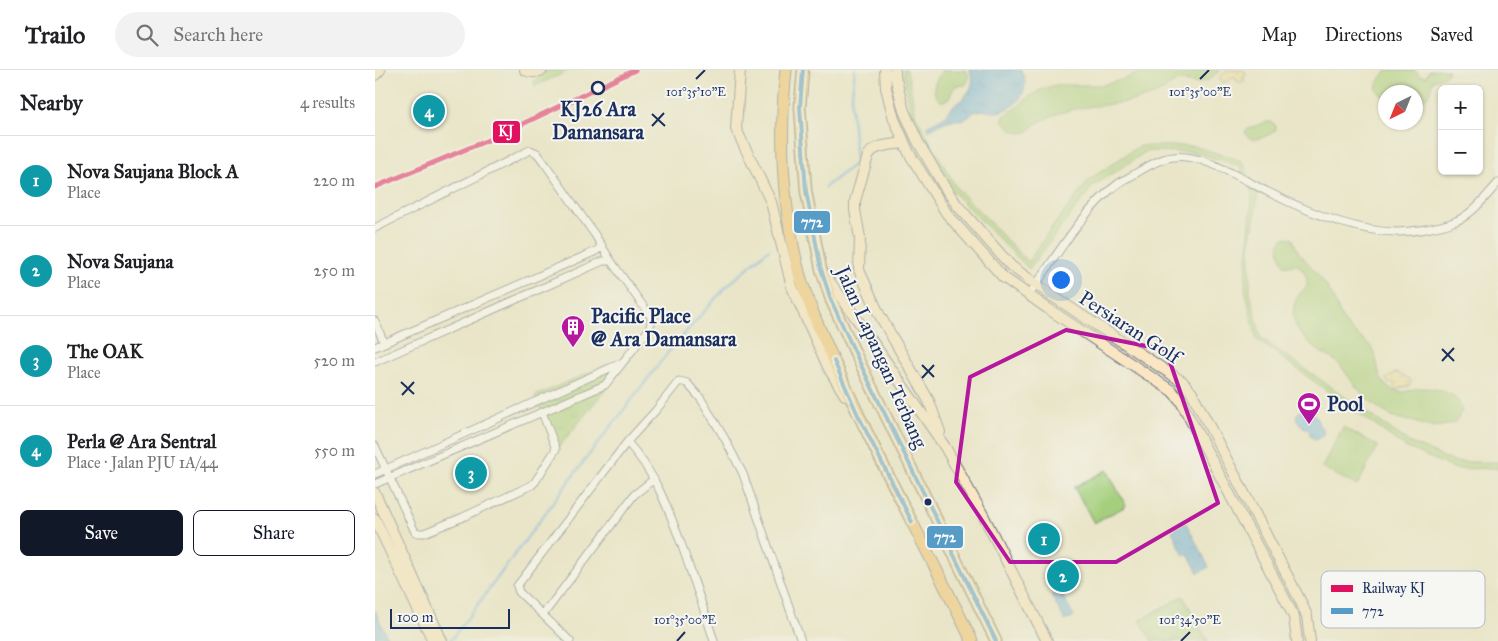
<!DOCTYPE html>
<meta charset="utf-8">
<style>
:root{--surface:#fff;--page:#f2f2f2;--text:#202124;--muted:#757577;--line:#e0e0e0;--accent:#111827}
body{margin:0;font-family:"IM FELL Great Primer",serif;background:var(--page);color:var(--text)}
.controls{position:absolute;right:15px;top:15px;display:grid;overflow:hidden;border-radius:8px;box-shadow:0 1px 4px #0004}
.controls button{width:45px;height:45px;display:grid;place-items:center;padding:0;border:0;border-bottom:1px solid var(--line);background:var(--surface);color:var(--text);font:25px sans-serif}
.compass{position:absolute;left:1003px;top:15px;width:45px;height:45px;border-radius:50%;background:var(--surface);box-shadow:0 1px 4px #0004;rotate:223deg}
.scale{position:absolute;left:15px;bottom:12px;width:120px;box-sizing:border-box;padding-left:5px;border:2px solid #1b2f5e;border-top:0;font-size:14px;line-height:18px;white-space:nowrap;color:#1b2f5e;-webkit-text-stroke:4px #f6f6f2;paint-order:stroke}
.you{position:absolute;left:685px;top:209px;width:18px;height:18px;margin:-12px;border:4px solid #fff;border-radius:50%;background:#1a73e8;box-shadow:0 0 0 8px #1a73e833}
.badge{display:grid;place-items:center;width:32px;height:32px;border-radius:50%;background:var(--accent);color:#fff;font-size:16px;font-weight:700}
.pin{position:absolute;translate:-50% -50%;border:2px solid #fff;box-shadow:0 1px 5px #0006}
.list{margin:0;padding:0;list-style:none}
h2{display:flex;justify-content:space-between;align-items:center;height:65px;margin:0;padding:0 20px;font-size:21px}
h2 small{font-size:16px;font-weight:400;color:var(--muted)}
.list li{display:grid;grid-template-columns:32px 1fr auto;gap:15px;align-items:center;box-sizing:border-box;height:90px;padding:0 20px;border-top:1px solid var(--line)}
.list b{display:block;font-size:19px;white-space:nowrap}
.list p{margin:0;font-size:16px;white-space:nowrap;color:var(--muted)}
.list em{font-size:16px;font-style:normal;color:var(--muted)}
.actions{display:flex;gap:10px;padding:15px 20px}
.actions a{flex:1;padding:11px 0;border:1px solid var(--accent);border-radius:8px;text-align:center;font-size:18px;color:var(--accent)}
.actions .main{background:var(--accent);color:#fff}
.icon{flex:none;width:28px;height:28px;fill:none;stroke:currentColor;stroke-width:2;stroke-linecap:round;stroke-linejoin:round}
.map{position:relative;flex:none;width:1123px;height:571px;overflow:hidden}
header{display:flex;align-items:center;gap:30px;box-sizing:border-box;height:70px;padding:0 25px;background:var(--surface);border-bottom:1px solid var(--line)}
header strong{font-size:24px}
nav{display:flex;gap:28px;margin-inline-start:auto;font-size:18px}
.search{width:350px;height:45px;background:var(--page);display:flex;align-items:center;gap:12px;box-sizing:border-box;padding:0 18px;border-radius:28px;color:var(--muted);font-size:19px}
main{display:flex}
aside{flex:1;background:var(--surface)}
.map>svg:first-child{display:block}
</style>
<header>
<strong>Trailo</strong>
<div class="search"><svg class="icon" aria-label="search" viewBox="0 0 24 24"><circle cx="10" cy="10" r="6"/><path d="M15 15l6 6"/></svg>Search here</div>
<nav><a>Map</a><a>Directions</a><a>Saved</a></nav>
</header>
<main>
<aside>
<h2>Nearby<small>4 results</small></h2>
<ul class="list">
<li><span class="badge" style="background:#0f9aa8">1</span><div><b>Nova Saujana Block A</b><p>Place</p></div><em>220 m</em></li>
<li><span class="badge" style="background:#0f9aa8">2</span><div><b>Nova Saujana</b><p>Place</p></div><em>250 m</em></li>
<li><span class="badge" style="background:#0f9aa8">3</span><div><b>The OAK</b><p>Place</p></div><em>520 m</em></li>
<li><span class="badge" style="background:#0f9aa8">4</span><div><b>Perla @ Ara Sentral</b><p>Place · Jalan PJU 1A/44</p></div><em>550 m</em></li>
</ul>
<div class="actions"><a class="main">Save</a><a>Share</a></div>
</aside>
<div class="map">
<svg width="1123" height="571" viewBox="0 0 1123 571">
<defs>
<pattern id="sand-dots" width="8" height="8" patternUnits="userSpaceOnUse" patternTransform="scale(1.25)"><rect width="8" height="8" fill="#eeda9e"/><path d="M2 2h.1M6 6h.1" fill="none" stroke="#ccbb8a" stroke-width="1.8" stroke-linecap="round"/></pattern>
<pattern id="park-tufts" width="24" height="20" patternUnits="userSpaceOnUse" patternTransform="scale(1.25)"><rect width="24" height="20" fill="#a5cf7c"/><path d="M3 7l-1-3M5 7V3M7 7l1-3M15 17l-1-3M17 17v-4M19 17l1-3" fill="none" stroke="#8db26e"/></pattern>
<pattern id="water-ripples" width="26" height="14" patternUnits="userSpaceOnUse" patternTransform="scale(1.25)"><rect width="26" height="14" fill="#6cb0e2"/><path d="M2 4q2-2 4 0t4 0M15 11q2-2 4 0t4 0" fill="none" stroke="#5890ba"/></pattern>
</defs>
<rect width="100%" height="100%" fill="#f6f6f2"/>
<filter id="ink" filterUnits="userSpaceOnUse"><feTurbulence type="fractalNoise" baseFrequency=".02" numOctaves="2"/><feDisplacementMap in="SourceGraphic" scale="10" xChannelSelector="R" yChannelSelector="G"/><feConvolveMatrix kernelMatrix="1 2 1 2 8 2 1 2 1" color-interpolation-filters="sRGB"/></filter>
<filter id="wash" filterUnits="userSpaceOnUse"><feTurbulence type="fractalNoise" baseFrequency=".0096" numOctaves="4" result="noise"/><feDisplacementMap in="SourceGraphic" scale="20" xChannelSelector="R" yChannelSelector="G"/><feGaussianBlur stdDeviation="1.12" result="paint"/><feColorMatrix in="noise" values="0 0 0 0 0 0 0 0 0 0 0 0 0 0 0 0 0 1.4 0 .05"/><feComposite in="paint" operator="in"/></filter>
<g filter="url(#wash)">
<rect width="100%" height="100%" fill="#eae5c8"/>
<!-- green -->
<path fill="#a5cf7c" stroke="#607f6d" d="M172 0H195L160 16 159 11Z
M528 0H532L541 46 581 117 653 192 682 151 715 109 764 76H819L867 91 883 124 875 177V222L886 268 1034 372 1079 392H1123V398L1081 399 1030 377 882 270 870 219 877 123 865 96 819 82 772 81 718 116 654 199 578 122 536 46Z
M568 0H590L593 4V11L590 15 580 16C575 23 576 31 566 31 554 22 560 10 568 0Z
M771 0H846L832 11 820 13 807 11 799 12 788 21 773 27 753 32 704 38 684 43 662 53 652 62 645 63 637 60 628 51V47L641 38 654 27 667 19 681 15H727L750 9Z
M1012 0 1041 1 1045 6 1051 7 1054 0H1074L1073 3C1068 8 1063 8 1057 11 1056 21 1054 32 1041 29L1040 22H1011L1010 28C994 17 1005 11 1012 0Z
M891 52H896L901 56 900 61C892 66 873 76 870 61L875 58Z
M911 167 917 168C920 172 920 177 923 181 932 193 944 204 952 217 961 230 963 245 973 257 980 265 990 269 996 277 1005 290 1000 308 1014 318 1023 325 1030 322 1039 319 1050 316 1075 320 1082 330 1084 332 1085 337 1087 340L1081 352C1064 359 1054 357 1037 351 1032 350 1027 349 1022 348 1007 343 993 330 983 319 976 311 971 302 964 294 956 287 947 284 939 277 916 260 910 236 932 216 933 206 929 200 921 194L914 196 909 195C905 185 900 173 911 167Z
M968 357 1003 376 982 416 947 397Z
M732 400 751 436 719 453 699 417Z"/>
<!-- sand -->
<path fill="url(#sand-dots)" stroke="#84847e" d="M852 0H869L871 4 869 7V11L865 13 861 10 860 7H858L852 12H846L844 7Z
M1019 303H1022L1035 309 1036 313C1034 317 1032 317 1027 317L1023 320 1020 319 1019 317 1020 315 1019 313 1014 314 1011 309Z"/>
<!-- park -->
<path fill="url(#park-tufts)" stroke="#607f6d" d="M260 283 183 378 160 326Z
M808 526 833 571H777L765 550Z"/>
<!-- water -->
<path fill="url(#water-ripples)" stroke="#4470a0" d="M594 0H646C658 21 640 42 618 42 612 42 608 39 602 41 597 42 596 47 590 49 586 51 583 49 579 50 570 51 561 56 553 60L552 55C557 53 562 51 567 48 571 45 574 40 578 36 590 28 604 15 594 0Z
M930 340 935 341 941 346 944 355 949 361 948 365 941 370C935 368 935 365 934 360 924 356 913 343 930 340Z
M811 453 834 497 823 503 813 484 809 486 797 461Z
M685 521 699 546 690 551 676 525Z
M0 540 14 571H0Z"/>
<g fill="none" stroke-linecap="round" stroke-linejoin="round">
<!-- stream -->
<path stroke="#6cb0e2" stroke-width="2.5" d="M450 117 481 93 476 33 480 0
M75 571 89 553 200 403 295 280 350 218 394 179"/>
</g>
</g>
<g filter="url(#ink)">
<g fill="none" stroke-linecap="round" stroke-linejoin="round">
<!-- street casing -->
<g stroke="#636f83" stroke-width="9">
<path id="street" d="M0 158 155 80 162 83 171 95 220 165 236 191 276 247V253L274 259 230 315 0 414
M654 225C678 191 709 138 744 113 750 109 757 106 763 102 773 96 786 88 798 87 827 83 867 109 893 122 929 140 981 162 1022 162 1029 162 1037 161 1045 160 1057 158 1070 156 1081 151 1097 145 1112 125 1123 113
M0 251 9 273
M0 277 219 182 224 179 226 174
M0 292 228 191H236
M252 372C280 402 293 438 307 476 318 508 329 539 339 571
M0 376 40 462 44 463H49L86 448 157 415 160 412 181 379 167 342
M0 404 246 293
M168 545 259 425 279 409
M195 571 144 522 142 516 252 372 282 339 304 311 312 313 326 329 350 369 368 404 426 571"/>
</g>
<!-- secondary casing -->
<g stroke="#636f83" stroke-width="12">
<path id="secondary" d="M150 0C156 3 161 3 167 0
M365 0 361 59 396 132 417 217 454 299 470 325
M510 0 511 18 519 49 534 83 572 144 628 207 672 238 797 321 805 330 911 531 919 547 922 571
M520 0V6L529 41 543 72 569 116 582 135 636 196 679 227 808 312 817 323 925 530 932 546 935 571
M0 5 5 0
M529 73C517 75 499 74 493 86L480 131V140L485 168 484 200 504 244 554 331 565 362
M449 204 479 245 570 377 608 445 672 571
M0 423 67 571
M0 449 58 571"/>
</g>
<!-- primary casing -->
<g stroke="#636f83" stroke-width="13">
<path id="primary" d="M411 0C404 68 407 135 424 202 434 238 450 271 465 304 505 395 554 482 597 571
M428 0 425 37 431 121 446 199 456 230 482 287 621 571"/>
</g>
<!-- street -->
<use href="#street" stroke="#fff" stroke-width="7"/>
<!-- secondary -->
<use href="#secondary" stroke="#fbe6c3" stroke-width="10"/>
<!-- primary -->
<use href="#primary" stroke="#f4c16a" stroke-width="11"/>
<!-- bus-1 casing -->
<g stroke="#f6f6f2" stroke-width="8">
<path id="bus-1" d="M428 0 425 37 431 121 446 199 456 230 482 287 621 571
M459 291 483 345 537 452"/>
</g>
<!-- bus-1 -->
<use href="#bus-1" stroke="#579cc6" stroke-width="4"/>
<!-- rail-1 casing -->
<g stroke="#f6f6f2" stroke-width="9">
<path id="rail-1" d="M0 117 118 68 260 0"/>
</g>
<!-- rail-1 -->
<use href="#rail-1" stroke="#e0115f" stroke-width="5"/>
</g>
</g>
<!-- marked area -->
<path d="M0 0H1123V571H0ZM691 260 791 280 843 433 741 492H635L581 412 595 307Z" fill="#eae5c8" fill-opacity=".55" fill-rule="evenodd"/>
<path fill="none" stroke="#b5179e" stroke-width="4" stroke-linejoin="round" d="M691 260 791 280 843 433 741 492H635L581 412 595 307Z"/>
<!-- ticks -->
<path fill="none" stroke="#1b2f5e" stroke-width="2" d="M321 9 330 0M825 9 834 0M277 44 290 56M277 56 289 43M1067 279 1079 291M1067 291 1079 278M547 295 559 307M547 308 559 295M26 312 39 324M27 325 39 312M302 571 310 562M806 571 815 562"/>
<!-- icons -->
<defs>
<g id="building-pin" transform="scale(1.25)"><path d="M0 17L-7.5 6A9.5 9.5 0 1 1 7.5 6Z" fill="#b5179e" stroke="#f6f6f2"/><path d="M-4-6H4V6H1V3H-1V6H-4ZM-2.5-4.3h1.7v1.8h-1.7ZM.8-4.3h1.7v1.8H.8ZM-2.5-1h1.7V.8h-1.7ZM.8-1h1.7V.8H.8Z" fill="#fff"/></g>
<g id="stadium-pin" transform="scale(1.25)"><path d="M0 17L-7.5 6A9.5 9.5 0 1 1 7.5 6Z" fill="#b5179e" stroke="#f6f6f2"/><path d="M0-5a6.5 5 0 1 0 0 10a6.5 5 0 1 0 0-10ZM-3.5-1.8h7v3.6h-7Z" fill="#fff"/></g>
</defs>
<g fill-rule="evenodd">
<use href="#building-pin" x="198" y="257"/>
<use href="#stadium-pin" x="934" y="334"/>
</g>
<!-- markers -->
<circle fill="#f6f6f2" stroke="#1b2f5e" stroke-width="2.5" cx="223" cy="18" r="6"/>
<circle fill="#1b2f5e" stroke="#f6f6f2" stroke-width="2" cx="553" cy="432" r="4.5"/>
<g text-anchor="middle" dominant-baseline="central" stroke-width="4" stroke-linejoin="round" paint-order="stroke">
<!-- stop labels -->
<g font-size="20" font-weight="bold" fill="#1b2f5e" stroke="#f6f6f2">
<text x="223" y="39">KJ26 Ara<tspan x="223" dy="23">Damansara</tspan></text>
</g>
<!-- poi labels -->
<g font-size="20" font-weight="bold" fill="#1b2f5e" stroke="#f6f6f2" text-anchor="start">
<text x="216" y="246">Pacific Place<tspan x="216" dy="23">@ Ara Damansara</tspan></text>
<text x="952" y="334">Pool</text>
</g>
<!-- street labels -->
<g font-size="20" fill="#1b2f5e" stroke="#f6f6f2">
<text transform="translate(755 257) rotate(33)">Persiaran Golf</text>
<text transform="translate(507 287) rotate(66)">Jalan Lapangan Terbang</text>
</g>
</g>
<!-- legend -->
<rect x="946" y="501" width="164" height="57" rx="8" fill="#f6f6f2" stroke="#b4bac6" stroke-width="1"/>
<rect x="956" y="515" width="22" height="7" fill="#e0115f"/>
<rect x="956" y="538" width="22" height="6" fill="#579cc6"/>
<g font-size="14" fill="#1b2f5e">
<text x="987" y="523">Railway KJ</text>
<text x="987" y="546">772</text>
</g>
<g font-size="12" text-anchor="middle" fill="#1b2f5e" stroke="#f6f6f2" stroke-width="4" stroke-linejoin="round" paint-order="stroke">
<text x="321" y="26">101°35'10"E</text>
<text x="825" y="26">101°35'00"E</text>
<text x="310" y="554">101°35'00"E</text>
<text x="815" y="554">101°34'50"E</text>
</g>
<g stroke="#f6f6f2" stroke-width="2">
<rect x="117" y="50" width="29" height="24" rx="5" fill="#e0115f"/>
<rect x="418" y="140" width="38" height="24" rx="5" fill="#579cc6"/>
<rect x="551" y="455" width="38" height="24" rx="5" fill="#579cc6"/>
</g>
<g font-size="14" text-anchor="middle" font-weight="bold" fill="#fff">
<text x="131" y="66">KJ</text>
<text x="437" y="157">772</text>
<text x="570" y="472">772</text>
</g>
</svg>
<div class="controls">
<button>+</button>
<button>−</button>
</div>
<svg class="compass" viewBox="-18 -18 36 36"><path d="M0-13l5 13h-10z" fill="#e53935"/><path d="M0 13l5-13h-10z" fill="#757577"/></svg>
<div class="scale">100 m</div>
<div class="you"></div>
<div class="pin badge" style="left:669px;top:469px;background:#0f9aa8">1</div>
<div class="pin badge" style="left:688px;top:506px;background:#0f9aa8">2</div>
<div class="pin badge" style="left:96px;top:403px;background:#0f9aa8">3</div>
<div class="pin badge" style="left:54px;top:41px;background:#0f9aa8">4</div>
</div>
</main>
